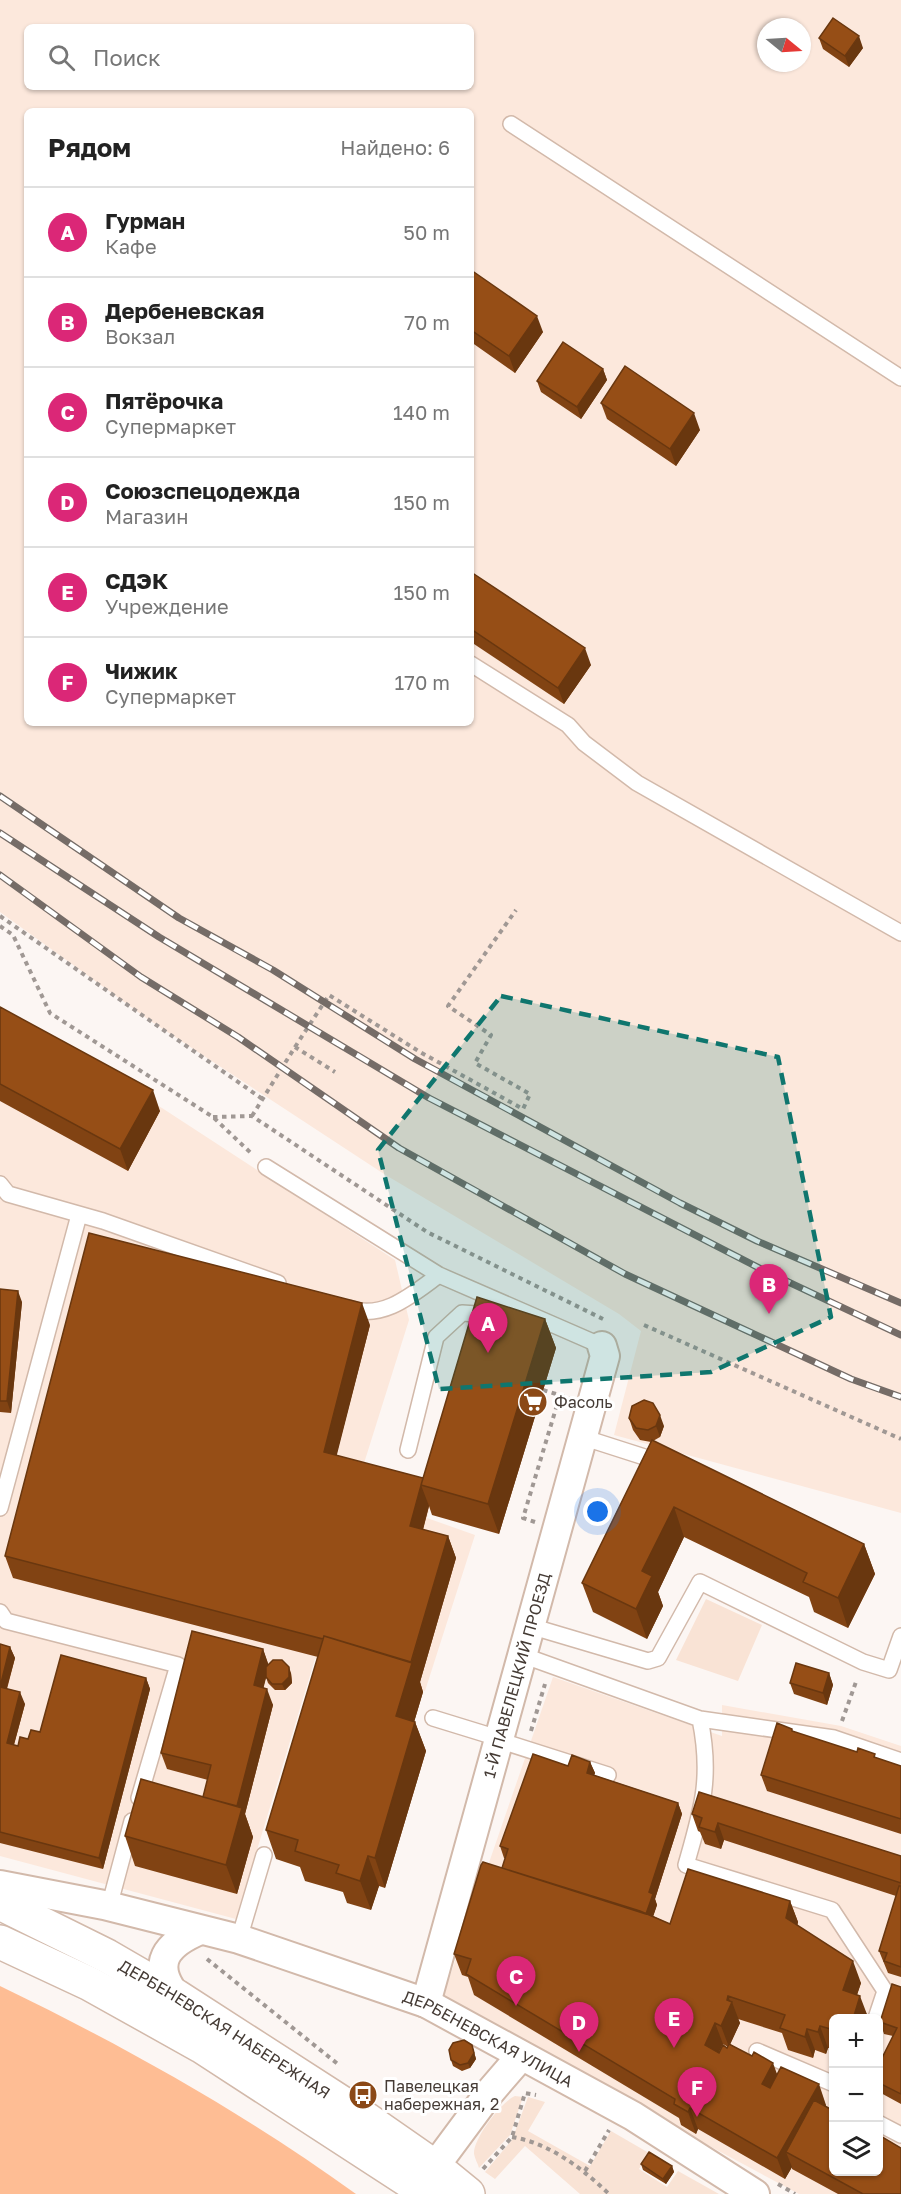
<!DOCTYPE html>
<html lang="ru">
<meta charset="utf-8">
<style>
:root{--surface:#fff;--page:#f6f6f6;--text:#222;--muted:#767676;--line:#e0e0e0;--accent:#db2777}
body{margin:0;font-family:"Golos Text",sans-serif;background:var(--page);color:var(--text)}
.controls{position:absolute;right:18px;bottom:18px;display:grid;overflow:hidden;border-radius:9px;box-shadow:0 2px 4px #0004}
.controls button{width:54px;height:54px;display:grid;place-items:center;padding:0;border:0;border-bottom:2px solid var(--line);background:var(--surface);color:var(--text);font:30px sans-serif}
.compass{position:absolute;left:757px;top:18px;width:54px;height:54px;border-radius:50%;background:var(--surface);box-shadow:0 2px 4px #0004;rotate:108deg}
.you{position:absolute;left:598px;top:1512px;width:21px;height:21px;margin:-15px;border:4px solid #fff;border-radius:50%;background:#1a73e8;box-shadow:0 0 0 9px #1a73e833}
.badge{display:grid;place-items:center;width:39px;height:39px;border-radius:50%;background:var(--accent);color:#fff;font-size:20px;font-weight:700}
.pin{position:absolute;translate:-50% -50px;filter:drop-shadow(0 2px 3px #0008)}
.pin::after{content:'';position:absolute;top:32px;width:21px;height:18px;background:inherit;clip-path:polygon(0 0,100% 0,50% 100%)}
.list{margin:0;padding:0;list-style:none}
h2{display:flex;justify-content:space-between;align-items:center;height:78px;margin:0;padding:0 24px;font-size:26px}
h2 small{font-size:20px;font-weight:400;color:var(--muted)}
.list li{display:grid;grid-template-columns:39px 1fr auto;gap:18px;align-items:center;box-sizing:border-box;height:90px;padding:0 24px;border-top:2px solid var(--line)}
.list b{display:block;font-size:22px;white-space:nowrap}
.list p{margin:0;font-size:20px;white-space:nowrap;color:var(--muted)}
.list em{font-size:20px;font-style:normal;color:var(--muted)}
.icon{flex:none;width:33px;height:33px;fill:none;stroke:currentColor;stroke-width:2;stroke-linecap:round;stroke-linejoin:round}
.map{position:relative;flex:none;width:901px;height:2194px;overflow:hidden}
.search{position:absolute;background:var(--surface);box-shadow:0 2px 4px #0004;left:24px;top:24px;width:450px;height:66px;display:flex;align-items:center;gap:15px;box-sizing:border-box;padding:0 21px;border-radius:9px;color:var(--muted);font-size:22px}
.panel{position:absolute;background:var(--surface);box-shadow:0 2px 4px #0004;left:24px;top:108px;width:450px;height:618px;border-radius:9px}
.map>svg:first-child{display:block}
</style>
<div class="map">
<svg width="901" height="2194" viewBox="0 0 901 2194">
<rect width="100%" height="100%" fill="#fcf6f3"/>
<!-- built -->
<path fill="#fce8dc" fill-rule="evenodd" d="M0 0H901V1513L614 1435 641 1331 619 1314 384 1174 149 1020 0 912ZM27 27H471V87H27ZM766 27H802V63H766ZM27 111H471V723H27Z
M0 1016 162 1108 395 1260 409 1320 360 1476 433 1495 427 1518 475 1535 425 1691 315 1659 236 1919 0 1856Z
M553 1677 722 1736V1705L841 1726 901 1746V2194H799L441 2002ZM834 2018H878V2172H834Z"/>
<!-- green -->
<path fill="#f9e3d5" d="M706 1599 762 1625 738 1681 676 1660Z
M515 2096 523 2097 510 2135 479 2168C478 2164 475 2159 474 2154 473 2139 501 2102 515 2096Z
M528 2097 545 2102 528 2131 590 2166 611 2131 649 2153 639 2169 667 2187 678 2171 719 2194H580L525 2146 495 2179 485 2172 512 2140Z"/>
<!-- water -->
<path fill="#febd94" d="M0 1986C124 2046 244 2113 356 2194H0Z"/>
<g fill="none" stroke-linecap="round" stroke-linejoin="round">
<!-- lane casing -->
<g stroke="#d2b9aa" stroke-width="18">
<path id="lane" d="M511 124 901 378
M471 664 568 725 584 743 637 783 901 933
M266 1167 439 1275 602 1346
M0 1184 8 1194 103 1221 278 1283
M348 1308C383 1321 413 1294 439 1275
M582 1437 660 1462
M408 1450 436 1337 462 1313 492 1315
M0 1508 79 1215
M0 1612 6 1621 178 1665 139 1798
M530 1626 648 1661 658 1658 700 1582 863 1662 889 1670 901 1636
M522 1655 700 1719C712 1778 702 1809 686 1865L832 1910 885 1991 876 2018
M433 1718 498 1738
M700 1719 834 1738 901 1761
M498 1740 608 1775
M109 1907 132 1821
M239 1939 264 1855
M757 2051 834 2084
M878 2123 901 2135"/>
</g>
<!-- street casing -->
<g stroke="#d2b9aa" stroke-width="32">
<g id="street">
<path id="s1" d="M0 1885 104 1905 239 1939 426 2003 633 2116 755 2194"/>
<path d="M176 1996C150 1963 167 1944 200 1930"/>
<path id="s2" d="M426 2003 605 1356 602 1346"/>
<path d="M421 2185 490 2092 521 2056"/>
</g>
</g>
<!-- secondary casing -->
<g stroke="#d2b9aa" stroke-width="36">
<g id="secondary">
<path id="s3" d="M0 1903 107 1956 176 1996 356 2112 435 2167 468 2194"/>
<path d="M0 1942 90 1984 201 2046 429 2194"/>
</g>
</g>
<!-- path -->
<path stroke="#a09894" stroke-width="4" stroke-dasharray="4.5 4.5" stroke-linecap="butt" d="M0 916 261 1098
M0 926 13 935 50 1013 213 1117 253 1155
M295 1047 329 995 420 1052 523 1109 530 1094 475 1063 491 1035 448 1006 516 910
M252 1116 295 1047 335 1072
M213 1117 252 1116 427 1232 603 1319
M644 1325 901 1439
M543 1390 569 1398
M535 1522 523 1518 560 1395
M842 1721 857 1679
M531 1731 545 1684
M207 1959 339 2065
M512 2137C549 2143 582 2168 609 2194
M483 2169 512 2137 525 2093 536 2095
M585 2171 609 2130
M778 2184 795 2194"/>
<!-- lane -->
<use href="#lane" stroke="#fff" stroke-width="15"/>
<!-- street -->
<use href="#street" stroke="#fff" stroke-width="28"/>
<!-- secondary -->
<use href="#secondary" stroke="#fff" stroke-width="33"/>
<!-- rail casing -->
<g stroke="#756c67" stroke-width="7">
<path id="rail" d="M0 796 179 918 273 970 415 1059 680 1203 757 1241 901 1303
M0 833 159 937 429 1098 763 1270 901 1335
M0 875 141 977 238 1037 399 1148 625 1274 851 1379 901 1397"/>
</g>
<!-- rail -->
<use href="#rail" stroke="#fff" stroke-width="4.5" stroke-dasharray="14" stroke-linecap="butt"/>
</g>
<!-- wall -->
<path fill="#814313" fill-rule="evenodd" d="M819 38 863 48 849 67 823 49Z
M471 270 543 332 515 373 471 342Z
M603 369 607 380 581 419 541 392 537 381Z
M601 403 700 430 676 466 607 419Z
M471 572 591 665 564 704 471 642Z
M0 1007 160 1111 128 1171 0 1101Z
M0 1289 22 1302 11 1413 0 1412Z
M545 1319 556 1348 499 1534 432 1515 429 1506 423 1530 448 1536 456 1558 420 1682 423 1692 414 1722H415L426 1751 385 1888 379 1886 371 1910 347 1903 343 1892 305 1881 300 1867 276 1859 266 1830 318 1657 13 1578 5 1556 370 1325 336 1456 423 1479Z
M629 1418 664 1426 660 1437 653 1441 864 1544 875 1574 848 1628 814 1612 809 1597 684 1537 658 1592 663 1606 647 1639 593 1612 582 1583 651 1442 640 1440 633 1430Z
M0 1644 10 1647 15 1658 7 1689 25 1704 14 1745 18 1746 40 1732 146 1678 150 1689 103 1869 0 1843Z
M263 1649 268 1664 291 1673 292 1683 285 1690H275L268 1683 266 1677 263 1688 273 1705 245 1814 253 1837 237 1894 135 1866 125 1836 203 1797 208 1780 167 1769 161 1753Z
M829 1673 833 1685 827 1705 794 1694 790 1683Z
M794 1732 901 1766V1834L767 1791 761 1775Z
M590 1762 595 1773 594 1775 678 1803 682 1814 655 1899 657 1905 653 1916 670 1924 790 1901 798 1922 797 1926 861 1983 857 1995 868 2017 834 2019V2049L828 2048 826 2054 815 2050 813 2058 788 2050 782 2033 738 2019 740 2023 730 2044 826 2105V2107L901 2194H838L792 2169V2167L785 2179 698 2129 696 2134 681 2125 679 2118 474 1995 468 1977 462 1975 454 1954 502 1868 505 1858H504L500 1846 568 1766ZM723 2044 728 2047 719 2052Z
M692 1814 901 1856V1977L888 1973 879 1951 896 1896 724 1840 721 1849 705 1844 700 1832 698 1831Z
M901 1987V2104L879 2092V2064L893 2036 884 2034 880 2022Z
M472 2045 476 2059 470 2068 462 2071 453 2066 451 2060Z
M641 2164 672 2166 674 2172 666 2184 643 2170Z"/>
<!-- shaded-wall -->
<path fill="#69370f" d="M859 36 863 48 849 67 845 56Z
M537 316 543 332 515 373 509 356Z
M603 369 607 380 581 419 577 407Z
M694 413 700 430 676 466 670 449Z
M585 648 591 665 564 704 558 688Z
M153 1090 160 1111 128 1171 120 1149Z
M18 1291 22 1302 11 1413 7 1401Z
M362 1303 370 1325 332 1474 324 1452Z
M545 1319 556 1348 499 1534 488 1504Z
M660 1415 664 1426 660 1437 656 1426Z
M421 1485 429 1506 418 1548 410 1526Z
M674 1507 684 1537 658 1592 663 1606 647 1639 636 1609 642 1571Z
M448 1536 456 1558 420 1682 423 1692 407 1746 396 1716Z
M864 1544 875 1574 848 1628 838 1598Z
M10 1647 15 1658 4 1698 0 1687Z
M263 1649 269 1666 260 1702 254 1685Z
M289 1667 291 1673 292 1683 285 1690 282 1684Z
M829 1673 833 1685 827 1705 823 1693Z
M146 1678 150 1689 103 1869 99 1858Z
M267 1689 273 1705 245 1814 253 1837 237 1894 226 1865 237 1806Z
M20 1692 25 1704 11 1755 7 1743Z
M415 1722 426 1751 385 1888 375 1858Z
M590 1762 595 1773 591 1784 587 1773Z
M678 1803 682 1814 655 1899 657 1905 648 1932 643 1921 649 1892Z
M718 1823 724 1840 721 1849 715 1832Z
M368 1856 379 1886 371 1910 360 1881Z
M790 1901 798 1922 794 1940 786 1918Z
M853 1961 861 1983 851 2012 843 1990Z
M728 1996 731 2004 732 2002 740 2023 729 2047 721 2026Z
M860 1996 868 2017V2019H853Z
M715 2023 723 2044 712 2066 705 2045Z
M820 2026 828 2048 826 2054 818 2032Z
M807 2029 815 2050 813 2058 805 2037Z
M472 2045 476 2059 470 2068 468 2063Z
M773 2063 781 2085 770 2105 762 2084Z
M819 2084 826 2105 797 2158 786 2152 792 2167 785 2179 777 2158Z
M690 2108 698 2129 696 2134 688 2112Z
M672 2166 674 2172 666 2184 663 2179Z"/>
<!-- building -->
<path fill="#964e16" stroke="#69370f" stroke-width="1.5" d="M833 18 859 36 845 56 819 38Z
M471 270 537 316 509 356 471 330Z
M563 342 603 369 577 407 537 381Z
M625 366 694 413 670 449 601 403Z
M471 572 585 648 558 688 471 629Z
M0 1007 153 1090 120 1149 0 1084Z
M89 1233 362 1303 324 1452 423 1478 410 1526 448 1536 411 1662 324 1636 323 1639 5 1556Z
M0 1289 18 1291 7 1401H0Z
M477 1297 545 1319 488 1504 421 1485Z
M644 1400 653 1403 660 1415 656 1426 648 1430 636 1428 629 1418 632 1406Z
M652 1440 864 1544 838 1598 803 1582 807 1573 674 1507 642 1571 652 1576 636 1609 582 1583Z
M192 1631 263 1649 254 1685 267 1689 237 1806 203 1797 211 1765 161 1753Z
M324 1636 412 1663 396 1716 415 1722 375 1858 368 1856 360 1881 336 1873 339 1865 295 1851 298 1840 266 1830Z
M0 1644 10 1647 0 1687Z
M61 1655 146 1678 99 1858 0 1832V1687L20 1692 7 1743 18 1746 20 1737 28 1739 31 1730 40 1732Z
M273 1660H282L289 1667V1677L282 1684H272L266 1677V1667Z
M796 1663 829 1673 823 1693 790 1683Z
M777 1723 792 1729V1731L857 1752 858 1748 875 1754 874 1757 901 1766V1819L761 1775Z
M533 1754 568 1766 572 1755 590 1762 587 1773 678 1803 649 1892 653 1894 646 1914 502 1868 508 1849 500 1846Z
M141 1779 242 1808 226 1865 125 1836Z
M699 1792 901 1856V1883L718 1823 715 1832 699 1827 702 1818 692 1814Z
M483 1862 640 1911 670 1924 688 1869 790 1901 786 1918 853 1961 843 1990 860 1996 853 2019H834V2030L820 2026 818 2032 807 2029 805 2037 780 2028 785 2015 728 1996 727 2000 732 2002 721 2026 715 2023 705 2045 719 2053 723 2045 727 2048 729 2044 752 2056 754 2052 773 2063 762 2084 770 2088 781 2067 819 2084 777 2158 690 2108 688 2112 674 2104 675 2099 466 1974 471 1959 454 1954 481 1865Z
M899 1886H901V1967L884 1961 887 1953 879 1951Z
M892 1984 901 1987V2094L879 2083V2064L897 2028 880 2022Z
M464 2040 472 2045 474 2053 468 2063 460 2065 451 2060 449 2050 453 2043Z
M814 2100 834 2111V2172H879V2135L901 2148V2194H863L786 2152Z
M649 2152 672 2166 663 2179 641 2164Z"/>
<!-- marked area -->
<path fill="#0f766e" fill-opacity="0.2" stroke="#0f766e" stroke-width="4.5" stroke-dasharray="12 8" stroke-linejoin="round" d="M501 996 778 1057 831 1317 711 1372 439 1389 378 1150Z"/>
<!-- icons -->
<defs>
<g id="supermarket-disc" transform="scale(1.5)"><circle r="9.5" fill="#8b4917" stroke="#fff"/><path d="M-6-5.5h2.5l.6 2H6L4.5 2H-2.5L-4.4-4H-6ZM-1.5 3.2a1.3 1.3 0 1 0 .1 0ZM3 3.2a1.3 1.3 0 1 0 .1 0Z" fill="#fff"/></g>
<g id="bus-disc" transform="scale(1.5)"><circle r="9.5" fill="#8b4917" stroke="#fff"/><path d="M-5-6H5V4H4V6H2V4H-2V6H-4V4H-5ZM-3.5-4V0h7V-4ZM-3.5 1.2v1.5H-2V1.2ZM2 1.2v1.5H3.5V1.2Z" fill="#fff"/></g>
</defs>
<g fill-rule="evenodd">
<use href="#supermarket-disc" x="533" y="1402"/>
<use href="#bus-disc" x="363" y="2095"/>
</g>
<g text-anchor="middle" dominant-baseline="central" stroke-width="6" stroke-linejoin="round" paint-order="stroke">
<!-- poi labels -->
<g font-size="16" fill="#453b35" stroke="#fff" text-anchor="start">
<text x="554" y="1402">Фасоль</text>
<text x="384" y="2086">Павелецкая<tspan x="384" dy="18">набережная, 2</tspan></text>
</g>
<!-- street labels -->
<g font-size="16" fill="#453b35" stroke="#fff">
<text stroke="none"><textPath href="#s2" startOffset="340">1-Й ПАВЕЛЕЦКИЙ ПРОЕЗД</textPath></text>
<text stroke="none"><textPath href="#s3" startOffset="258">ДЕРБЕНЕВСКАЯ НАБЕРЕЖНАЯ</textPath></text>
<text stroke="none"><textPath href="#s1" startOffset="514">ДЕРБЕНЕВСКАЯ УЛИЦА</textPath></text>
</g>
</g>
</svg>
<div class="controls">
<button>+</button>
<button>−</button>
<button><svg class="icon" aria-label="layers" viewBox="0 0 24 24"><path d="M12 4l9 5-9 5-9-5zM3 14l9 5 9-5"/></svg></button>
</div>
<svg class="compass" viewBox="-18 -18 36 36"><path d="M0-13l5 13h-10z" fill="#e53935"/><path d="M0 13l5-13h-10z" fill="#767676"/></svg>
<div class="you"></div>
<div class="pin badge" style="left:488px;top:1353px">A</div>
<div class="pin badge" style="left:769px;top:1314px">B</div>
<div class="pin badge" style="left:516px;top:2006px">C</div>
<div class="pin badge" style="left:579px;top:2052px">D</div>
<div class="pin badge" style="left:674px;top:2048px">E</div>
<div class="pin badge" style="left:697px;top:2117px">F</div>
<div class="search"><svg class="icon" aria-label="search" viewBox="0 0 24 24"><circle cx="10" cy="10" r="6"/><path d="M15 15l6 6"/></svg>Поиск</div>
<section class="panel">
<h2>Рядом<small>Найдено: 6</small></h2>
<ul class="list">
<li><span class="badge">A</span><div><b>Гурман</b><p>Кафе</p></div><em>50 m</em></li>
<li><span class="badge">B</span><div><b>Дербеневская</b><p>Вокзал</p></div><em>70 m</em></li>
<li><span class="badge">C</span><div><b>Пятёрочка</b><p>Супермаркет</p></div><em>140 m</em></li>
<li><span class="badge">D</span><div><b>Союзспецодежда</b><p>Магазин</p></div><em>150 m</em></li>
<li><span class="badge">E</span><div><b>СДЭК</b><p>Учреждение</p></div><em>150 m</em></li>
<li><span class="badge">F</span><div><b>Чижик</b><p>Супермаркет</p></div><em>170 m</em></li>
</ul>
</section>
</div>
